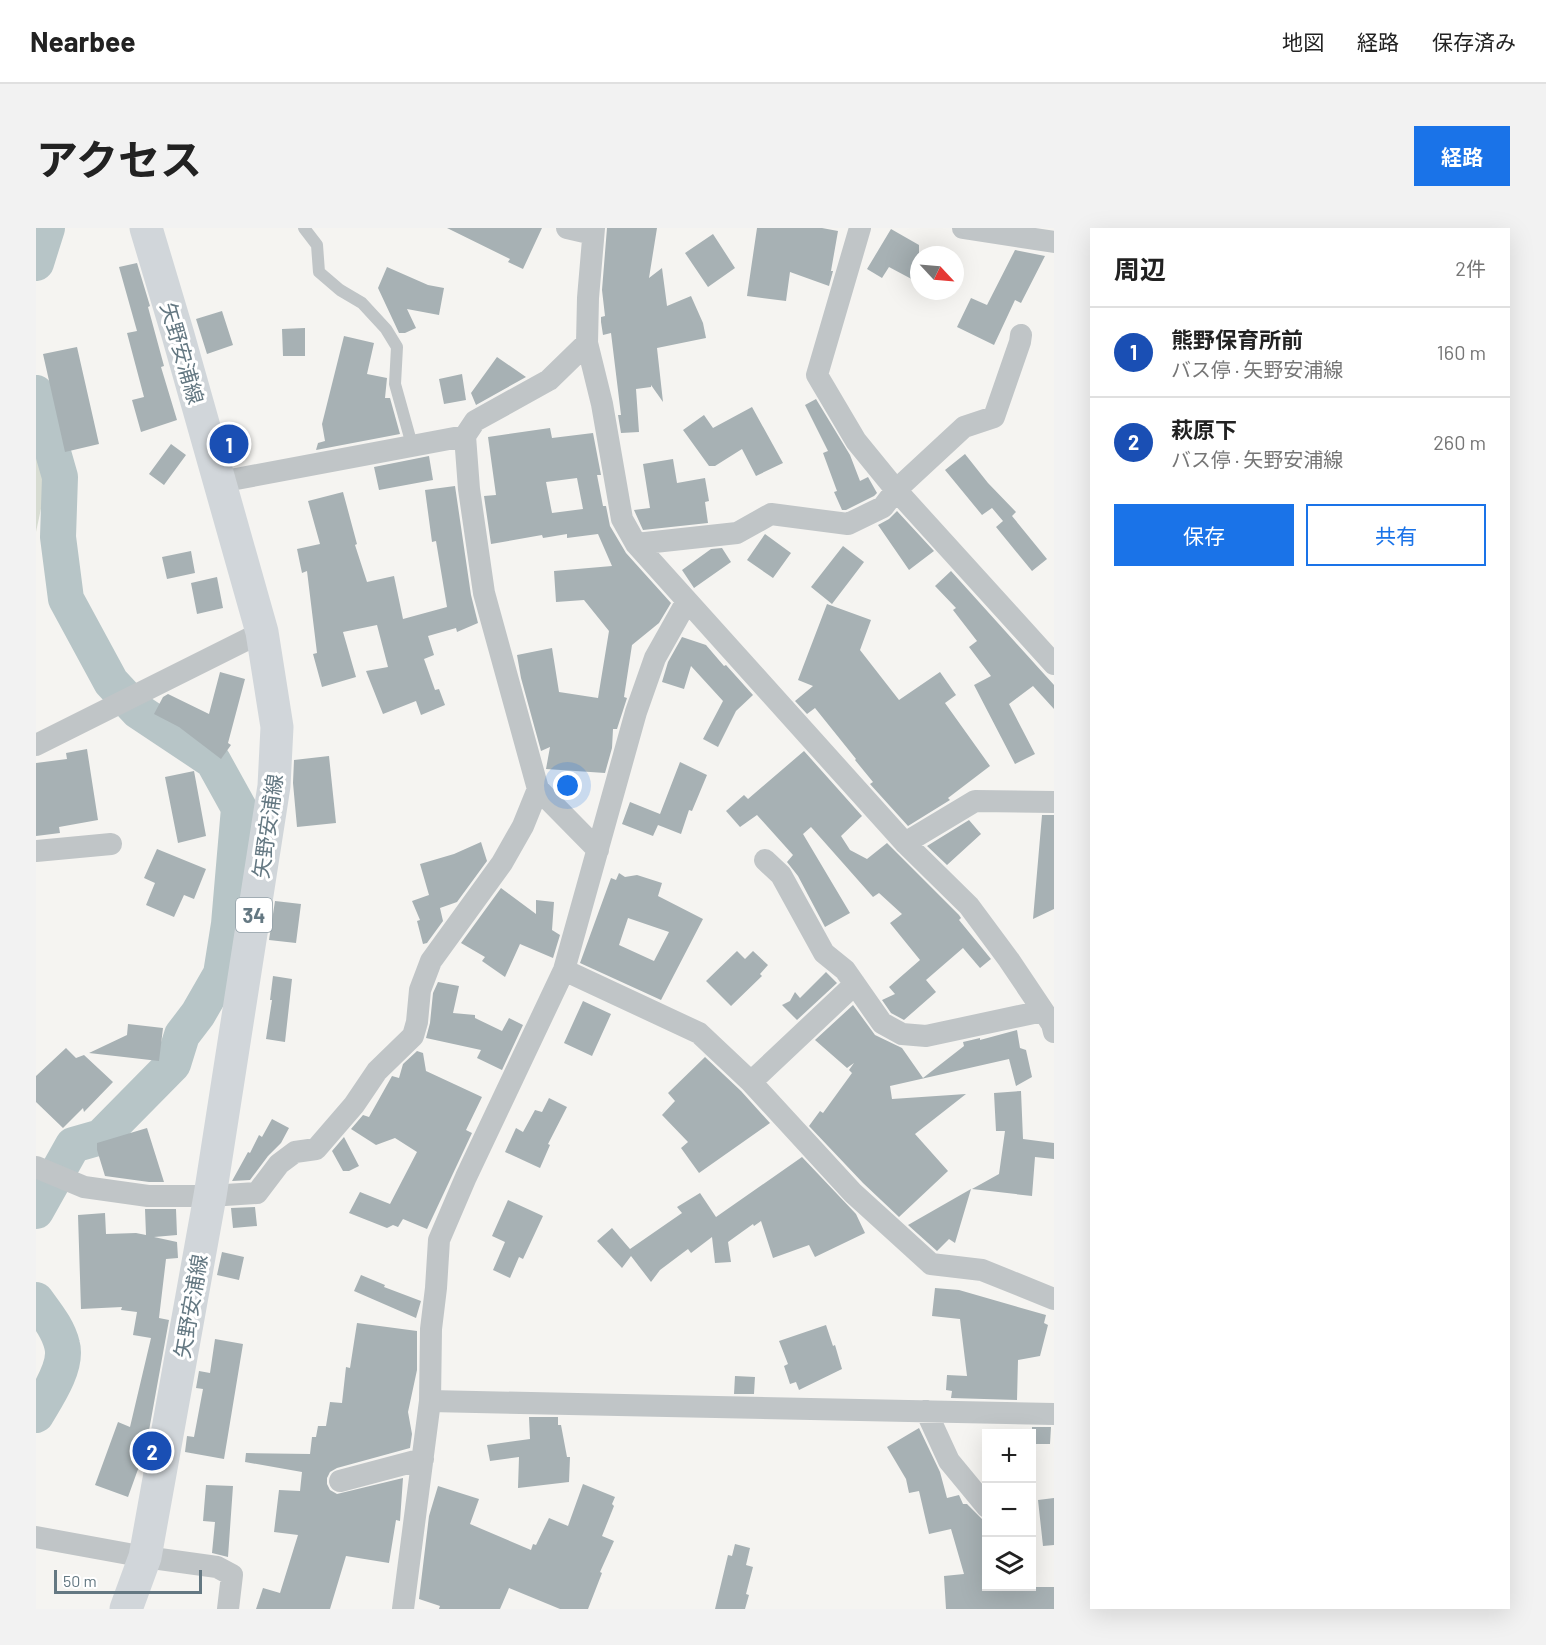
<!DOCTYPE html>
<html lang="ja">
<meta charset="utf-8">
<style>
:root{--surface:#fff;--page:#f2f2f2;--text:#222;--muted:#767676;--line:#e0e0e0;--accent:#1a73e8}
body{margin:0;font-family:Barlow,"Noto Sans JP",sans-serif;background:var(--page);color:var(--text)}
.controls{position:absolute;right:18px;bottom:18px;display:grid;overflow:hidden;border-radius:0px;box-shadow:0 6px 24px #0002}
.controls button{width:54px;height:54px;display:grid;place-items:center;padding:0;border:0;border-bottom:2px solid var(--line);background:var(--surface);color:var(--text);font:30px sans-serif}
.compass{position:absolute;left:874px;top:18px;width:54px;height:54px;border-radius:50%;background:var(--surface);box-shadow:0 6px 24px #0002;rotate:116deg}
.scale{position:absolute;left:18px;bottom:15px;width:148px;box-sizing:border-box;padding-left:6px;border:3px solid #647882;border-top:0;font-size:16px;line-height:21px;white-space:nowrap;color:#647882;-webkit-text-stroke:4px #fff;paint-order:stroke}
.you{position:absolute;left:532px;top:558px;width:21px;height:21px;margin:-15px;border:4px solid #fff;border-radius:50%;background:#1a73e8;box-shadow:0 0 0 9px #1a73e833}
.badge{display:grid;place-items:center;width:39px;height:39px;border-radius:50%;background:var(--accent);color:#fff;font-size:20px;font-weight:700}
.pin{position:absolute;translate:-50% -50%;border:3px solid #fff;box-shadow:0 2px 6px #0006}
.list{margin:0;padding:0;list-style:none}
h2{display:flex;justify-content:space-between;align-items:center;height:78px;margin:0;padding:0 24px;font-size:26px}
h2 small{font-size:20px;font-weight:400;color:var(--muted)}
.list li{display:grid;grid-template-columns:39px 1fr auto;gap:18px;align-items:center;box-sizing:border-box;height:90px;padding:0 24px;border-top:2px solid var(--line)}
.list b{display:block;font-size:22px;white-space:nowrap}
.list p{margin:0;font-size:20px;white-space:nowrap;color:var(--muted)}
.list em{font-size:20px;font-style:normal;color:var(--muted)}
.actions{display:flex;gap:12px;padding:18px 24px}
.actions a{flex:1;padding:14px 0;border:2px solid var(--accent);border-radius:0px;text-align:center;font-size:21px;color:var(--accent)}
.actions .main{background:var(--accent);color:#fff}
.icon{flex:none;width:33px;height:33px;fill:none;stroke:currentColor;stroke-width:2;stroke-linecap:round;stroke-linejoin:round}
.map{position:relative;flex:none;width:1018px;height:1381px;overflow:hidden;border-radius:0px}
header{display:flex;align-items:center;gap:36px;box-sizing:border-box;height:84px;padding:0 30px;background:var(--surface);border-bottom:2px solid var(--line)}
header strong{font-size:28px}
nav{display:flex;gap:33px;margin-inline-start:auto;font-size:21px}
.intro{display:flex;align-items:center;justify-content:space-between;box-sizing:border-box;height:144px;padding:0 36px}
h1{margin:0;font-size:42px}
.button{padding:15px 27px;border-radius:0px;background:var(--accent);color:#fff;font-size:21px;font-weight:700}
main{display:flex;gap:36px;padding:0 36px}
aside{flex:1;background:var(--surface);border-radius:0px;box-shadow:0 6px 24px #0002}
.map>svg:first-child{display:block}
</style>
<header>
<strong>Nearbee</strong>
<nav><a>地図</a><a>経路</a><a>保存済み</a></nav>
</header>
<div class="intro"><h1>アクセス</h1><a class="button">経路</a></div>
<main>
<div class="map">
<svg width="1018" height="1381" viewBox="0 0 1018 1381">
<rect width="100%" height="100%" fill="#f5f4f1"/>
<!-- green -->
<path fill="#d7dcd2" d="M0 207 9 234 6 276 0 304Z"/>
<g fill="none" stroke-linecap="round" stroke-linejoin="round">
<!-- river -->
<path stroke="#b7c5c7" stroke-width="36" d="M0 35 11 0
M0 165 24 249 22 309 30 371 75 454 102 483 177 533 203 580 193 696 185 746 162 786 146 807 137 836 65 909 37 917 0 983
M0 1072C10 1086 22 1100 26 1117 32 1138 10 1170 0 1187"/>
</g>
<!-- building -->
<path fill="#a7b1b4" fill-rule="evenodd" d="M411 0H506L487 41 472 34 474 31Z
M571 0H621L613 50 626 40 631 78 655 68 667 95 670 110 621 120 627 174 615 157V159L600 161 603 204 585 205 582 187H585L575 105 567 107 565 94V89L569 88 566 62Z
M721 0H786L802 3 795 43H797L793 58 754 44 750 73 711 68Z
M855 1 883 17V55L853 39 846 50 831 41Z
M677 6 699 40 672 59 649 25Z
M979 22 1009 28 985 75 979 72 958 117 921 99 935 70 951 77Z
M101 35 114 78 112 79 128 138 125 139 141 192 105 204 96 172 108 169 91 105 101 103 83 39Z
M351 39 392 57 408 60 403 87 371 81 380 100 369 105H363L342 60Z
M186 83 197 117 171 126 160 91Z
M269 100V128H247L246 101Z
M308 108 338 115 331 146 351 150 349 170H354L364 206 280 222 282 215 289 213 286 196Z
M41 119 63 216 29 224 7 126Z
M461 129 490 149 440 177 435 165Z
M426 146 430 172 408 176 403 151Z
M780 171 814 227 824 253 832 249 841 265 838 268 810 282H806L798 264 801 263 787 225 792 223 769 177Z
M716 179 747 235 720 248 706 221 679 238H673L647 202 668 187 677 200Z
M514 200 516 210 557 205 565 247H561L567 278H570L574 298 590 325 635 375 623 395 596 417 588 469 591 470 581 501H577L576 520 569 545 510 541 514 519 505 523 485 450 481 427 516 420 523 464 562 470 573 403 548 372 520 374 518 343 576 338 562 306 531 310V306L507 310 506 307 455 316 448 268 460 267 452 209ZM541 250 547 281 516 285 510 254Z
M135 216 150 227 128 257 113 246Z
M929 226 952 255 980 284 976 288 1011 331 996 343 960 299 967 293 956 280 946 287 909 242Z
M393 228 397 252 343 262 338 239Z
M637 231 641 255 669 250 673 273 669 274 672 295 607 302 598 282 614 280 607 236Z
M419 258 435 367 442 395 421 404 420 400 392 408 398 427 388 431 399 462 403 461 409 477 385 487 380 473 347 486 330 443 352 439 341 397 307 404 320 449 286 459 277 426 281 425 271 343 266 345 261 321 284 316 272 273 307 264 321 316 319 317 331 354 358 348 367 391 411 379 400 313 396 314 389 262Z
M861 283 898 323 873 342 842 297 853 291Z
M729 306 755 325 737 350 711 332Z
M807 318 828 334 796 376 775 359Z
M686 320 695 334 658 360 646 342 675 321Z
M155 323 159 345 131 351 126 329Z
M915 343 1018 457V481L997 458 973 476 999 526 979 536 938 457 955 448 933 419 941 413 917 382 920 380 899 358Z
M181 349 187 380 161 386 155 355Z
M791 376 835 392 824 422 863 472 904 444 920 467 909 475 954 538 912 570 914 572 872 598 834 556 837 554 819 532 820 531 779 480 771 486 759 473 777 458 762 452Z
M646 409 670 417 688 438 690 437 717 467 700 483 682 519 667 511 687 473 655 438 648 461 626 454 632 434Z
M184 444 209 451 192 515 195 517 185 531 143 499 118 486 127 469 132 466 173 486Z
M51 521 62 592 23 599 24 605 0 608V535L31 531 30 525Z
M768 523 826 588 805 608 814 622 831 631 851 615 923 687 925 690 923 692 955 731 944 740 927 720 890 752 900 764 868 792 855 785 846 772 859 766 853 759 884 732 854 695 866 686 843 665 837 669 775 599 767 606 814 685 789 699 762 648 751 634 757 627 721 587 704 599 690 583 708 567 712 571Z
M293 528 300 595 261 599 257 555 258 532Z
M644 534 671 547 656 583 653 582 645 606 622 597 617 608 586 596 594 574 624 586Z
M158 543 170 608 142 615 129 549Z
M1006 587H1018V681L997 691Z
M933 592 945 606 911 637 891 618Z
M445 614 451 633 421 674 404 680 407 693 391 715 387 716 381 693 384 692 376 673 393 667 384 636 418 626Z
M121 621 170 641 158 671 148 667 138 689 110 677 119 655 108 650Z
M583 645 589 649 601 647 626 655 622 668 667 691 625 772 544 735 575 650 580 652ZM592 690 633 704 618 733 583 717Z
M465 660 500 686V672L518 674 516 702 524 707 517 730 484 716 469 749 446 733 449 729 425 715Z
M239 673 265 676 260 715 233 712Z
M701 723 709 731 717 723 732 737 724 746 726 748 695 778 670 753Z
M790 744 801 755 761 792 746 777 754 773 759 764 764 770Z
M237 748 256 751 249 814 230 811 236 772H234Z
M402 754 423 758 417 785 439 787V790L466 803 473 790 487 797 466 842 441 830 445 822 390 810 394 795 397 765Z
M547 773 575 786 556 828 528 815Z
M817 777 839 807 866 820 887 850 928 818 927 814 944 810V812L981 802 984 820 990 822 996 849 980 858 973 831 854 858 856 871 930 866 879 906 912 943 863 989 827 955 773 898 784 883 787 885 816 845 813 842 818 835 811 840 779 812Z
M92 796 127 800 123 833 53 825 91 807Z
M30 820 40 830 48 827 77 854 48 884 47 880 27 900 0 874V848Z
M381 823 387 825 390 843 446 869 430 902 436 905 391 1001 367 991 362 999 357 997 351 1000 313 985 324 964 354 976 381 924 359 910 340 917 315 901 327 887 333 889 356 848 363 850 367 836Z
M669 829 705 863 734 895 663 945 645 920 652 914 626 887 639 873 632 865Z
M985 863 987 911 1018 915V931L999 929 996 968 936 961 963 946 969 903H960L958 865Z
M513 870 531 879 512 916 514 917 504 940 469 924 480 900 487 904 499 882 506 884Z
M236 891 253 900 245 915 232 928 214 952 196 953 212 924 214 925 223 907 226 909Z
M111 900 128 954H113L69 948 61 922V915Z
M308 909 323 938 313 943H307L296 923Z
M766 929 820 986 829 1005 779 1029 773 1017 737 1030 725 993 718 998 717 996 692 1014 695 1034 679 1035 676 1009 655 1025 652 1021 624 1042 615 1054 595 1028 586 1040 561 1013 576 1000 594 1021 646 985 641 979 664 965 680 989Z
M935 961 919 1015 913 1011 901 1023 872 997Z
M472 972 507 988 487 1031 483 1029 474 1050 457 1042 469 1014 456 1008Z
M219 979 221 998 197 1000 195 980Z
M109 981H140L141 1007 118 1009 141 1014 142 1030 130 1031 123 1090 133 1092 110 1219 92 1269 59 1257 82 1194 94 1199 115 1110 97 1107 101 1084 85 1082 86 1079 45 1081 42 987 69 985 70 1006 100 1005 110 1007Z
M186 1024 208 1029 203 1052 181 1047Z
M325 1047 349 1057 348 1059 385 1073 380 1090 318 1063Z
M899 1060 923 1062 1010 1087 1008 1095 1012 1097 1004 1128 982 1132 981 1172 915 1170 916 1163 910 1162 911 1147 931 1148 924 1091 896 1088Z
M321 1095 381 1103V1142L372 1184 376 1206 374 1220 301 1240 294 1244 291 1250V1256L294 1262 301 1266 367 1250 364 1293 360 1292 353 1335 310 1328 294 1381H220L227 1360 244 1365 262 1307 238 1304 243 1262 264 1263 266 1244 209 1234 210 1225 274 1226 276 1209H280L282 1198H290L294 1174 306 1175 310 1139 314 1140Z
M790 1097 797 1118 799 1117 806 1141 763 1162 760 1154 754 1156 748 1138 752 1136 743 1113Z
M179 1111 207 1116 188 1231 149 1224 151 1208 158 1209 167 1161 160 1160 163 1143 174 1145Z
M699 1148 719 1149 718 1166H698Z
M493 1189H522V1197H525L531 1229H534L533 1254 482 1260 483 1229 454 1233 451 1217 494 1211Z
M996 1199H1015L1014 1216H996Z
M883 1200 904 1244 911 1270 923 1267 927 1276H931L946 1291 951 1312V1359H1018V1381H910L908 1348 928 1346 915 1301 893 1306 883 1263 873 1265 870 1251 851 1219Z
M547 1256 579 1269 576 1276 578 1278 566 1308 578 1313 564 1344 566 1345 552 1381H524L473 1360 464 1381H403L404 1378 383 1371 393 1288 402 1258 443 1271 434 1296 495 1322 497 1316 500 1317 513 1290 532 1298Z
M170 1257 197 1258 192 1329 176 1325 179 1294 167 1293Z
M1018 1270V1317L1007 1318 1002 1272Z
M699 1316 714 1320 710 1337 717 1339 710 1366 713 1367 709 1381H679L692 1327 696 1328Z"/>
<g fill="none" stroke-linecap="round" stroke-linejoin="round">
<!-- service -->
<path stroke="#c0c5c7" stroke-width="12" d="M268 0 281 17 283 44 304 62 326 75 350 101 361 119 359 156 376 217"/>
<!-- minor -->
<path stroke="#c0c5c7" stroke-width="22" d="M531 0 557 6
M558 0 552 70 551 115 566 176 586 291 600 316 869 615 933 678 973 732 1016 796 1018 804
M824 0 781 147 820 213 860 262 1018 436
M927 0 1018 14
M551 115 513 152 439 193 429 208 433 261 448 365 502 561 562 622
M184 254 429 208
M600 316 701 305 735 286 812 296 847 279 860 262 928 199 958 189 984 114 985 107
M0 517 226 404
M869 615 939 573 1018 574
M0 623 75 616
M729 632 745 647 788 725 809 742 846 795 866 806 890 808 1007 783
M528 742 663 805 715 854 817 965 895 1036 946 1042 1018 1071
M715 854 819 756
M0 939 48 959 112 968H174L221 965 243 936 259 924 280 921 318 877 341 843 377 808 381 794 384 762 395 733 466 635 487 598 502 561
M394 1173 1018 1186
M890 1183 913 1233 951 1279
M304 1253 387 1231
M0 1309 109 1329 181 1339 196 1347 192 1381
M367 1381 394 1173 395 1101 400 1060 403 1012 430 949 528 742 600 484 619 430 651 373"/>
<!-- primary -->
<path stroke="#d1d6da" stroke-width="33" d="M90 1381 109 1329 174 968 238 558 241 499 226 404 142 107 110 0"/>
</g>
<g text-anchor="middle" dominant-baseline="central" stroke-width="6" stroke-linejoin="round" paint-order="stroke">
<!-- shield labels -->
<rect fill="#fff" stroke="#92a0a8" stroke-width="1.5" x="200" y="670" width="36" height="34" rx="4.5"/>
<g font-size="20" font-weight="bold" fill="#647882">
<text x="218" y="687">34</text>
</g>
<!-- street labels -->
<g font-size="21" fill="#647882" stroke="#fff">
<text transform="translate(147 125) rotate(74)">矢野安浦線</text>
<text transform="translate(231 598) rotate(-82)">矢野安浦線</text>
<text transform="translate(154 1078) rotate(-80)">矢野安浦線</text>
</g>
</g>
</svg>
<div class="controls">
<button>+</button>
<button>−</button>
<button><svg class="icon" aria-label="layers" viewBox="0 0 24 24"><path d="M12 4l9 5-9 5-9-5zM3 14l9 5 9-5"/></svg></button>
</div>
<svg class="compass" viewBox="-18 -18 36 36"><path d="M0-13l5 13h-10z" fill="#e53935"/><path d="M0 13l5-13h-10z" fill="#767676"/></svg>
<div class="scale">50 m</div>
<div class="you"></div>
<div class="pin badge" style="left:193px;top:216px;background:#1a4fb4">1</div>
<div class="pin badge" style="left:116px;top:1223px;background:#1a4fb4">2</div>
</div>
<aside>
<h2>周辺<small>2件</small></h2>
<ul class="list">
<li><span class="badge" style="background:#1a4fb4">1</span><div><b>熊野保育所前</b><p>バス停 · 矢野安浦線</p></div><em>160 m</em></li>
<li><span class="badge" style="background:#1a4fb4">2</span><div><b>萩原下</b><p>バス停 · 矢野安浦線</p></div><em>260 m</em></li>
</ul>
<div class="actions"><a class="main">保存</a><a>共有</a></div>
</aside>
</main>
